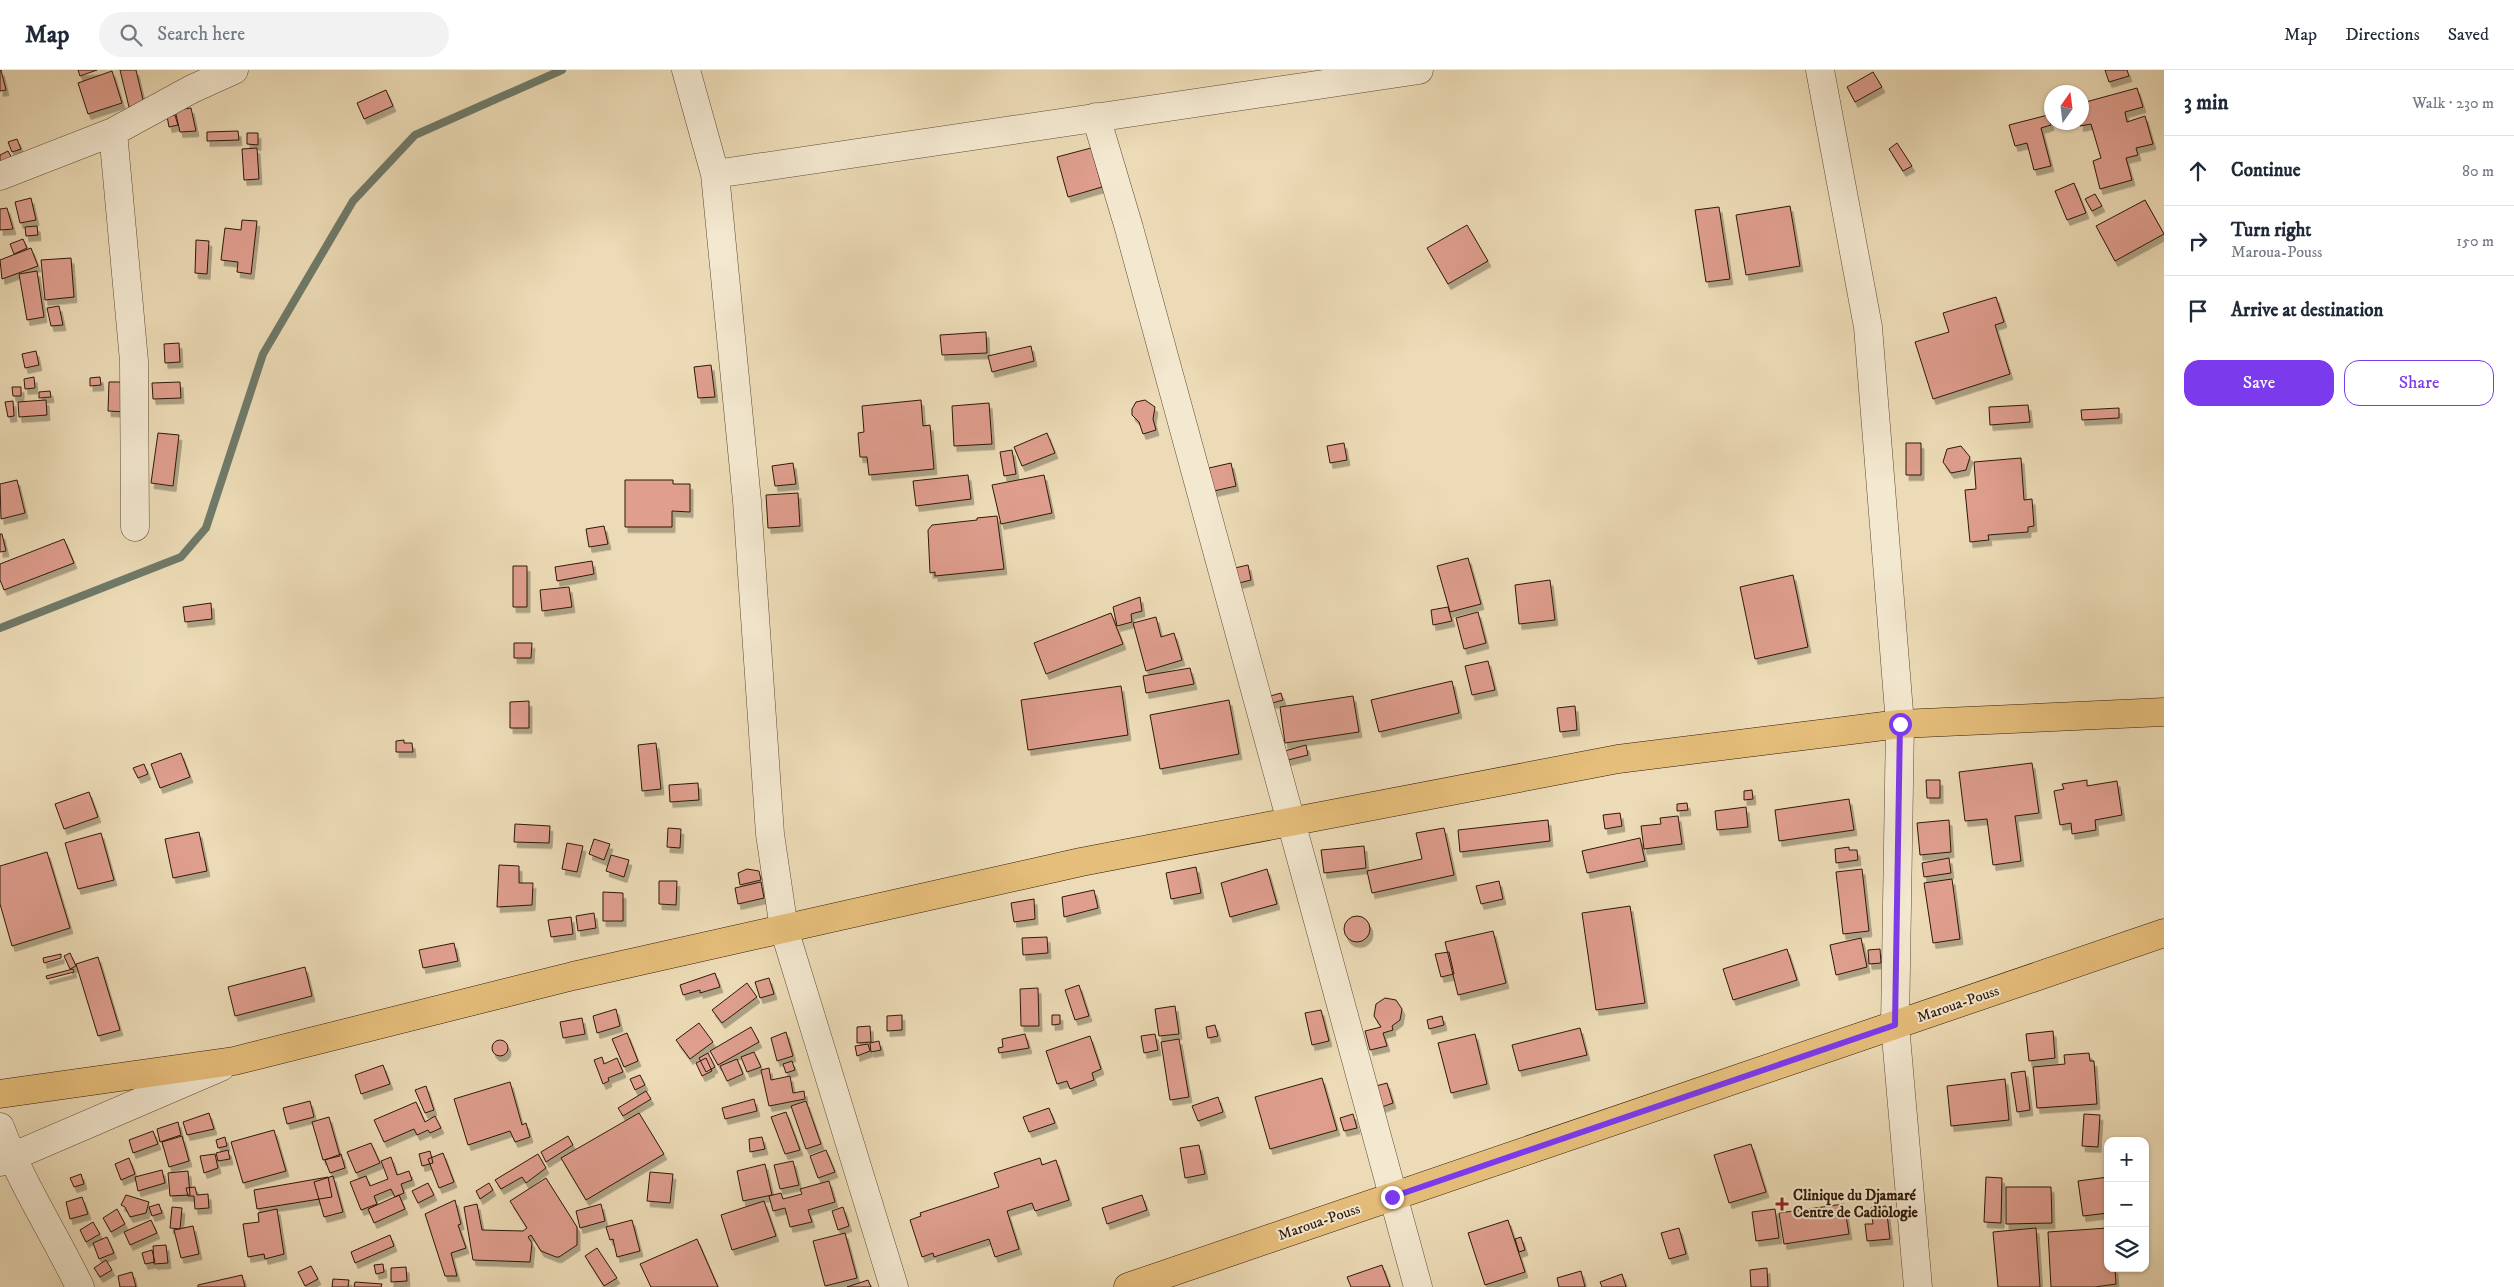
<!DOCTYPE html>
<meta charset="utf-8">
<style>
:root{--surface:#fff;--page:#f2f2f3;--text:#1f2937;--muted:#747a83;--line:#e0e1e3;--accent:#7c3aed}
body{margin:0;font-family:"IM FELL DW Pica",serif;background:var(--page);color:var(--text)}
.controls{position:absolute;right:15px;bottom:15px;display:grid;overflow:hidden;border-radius:10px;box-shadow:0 1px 4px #0004}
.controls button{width:45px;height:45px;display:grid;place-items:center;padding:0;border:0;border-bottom:1px solid var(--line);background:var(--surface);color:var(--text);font:25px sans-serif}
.compass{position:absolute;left:2044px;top:15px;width:45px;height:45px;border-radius:50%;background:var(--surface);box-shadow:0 1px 4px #0004;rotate:14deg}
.stop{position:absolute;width:15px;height:15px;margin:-11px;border:4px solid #7c3aed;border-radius:50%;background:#fff}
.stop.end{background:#7c3aed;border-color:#fff;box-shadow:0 1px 5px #0008}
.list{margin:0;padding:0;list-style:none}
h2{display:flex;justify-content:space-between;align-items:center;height:65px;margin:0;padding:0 20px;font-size:21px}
h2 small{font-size:16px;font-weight:400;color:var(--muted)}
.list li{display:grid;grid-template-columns:32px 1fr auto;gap:15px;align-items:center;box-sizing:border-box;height:70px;padding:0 20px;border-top:1px solid var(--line)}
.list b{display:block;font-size:19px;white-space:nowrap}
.list p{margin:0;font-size:16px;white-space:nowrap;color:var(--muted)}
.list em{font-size:16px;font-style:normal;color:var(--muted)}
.actions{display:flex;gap:10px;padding:15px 20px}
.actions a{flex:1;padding:11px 0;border:1px solid var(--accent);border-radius:15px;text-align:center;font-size:18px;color:var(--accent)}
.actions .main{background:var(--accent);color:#fff}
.icon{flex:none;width:28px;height:28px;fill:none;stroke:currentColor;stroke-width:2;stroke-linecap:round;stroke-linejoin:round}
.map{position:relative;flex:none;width:2164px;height:1217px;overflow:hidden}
header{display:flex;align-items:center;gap:30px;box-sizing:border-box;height:70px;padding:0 25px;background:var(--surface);border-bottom:1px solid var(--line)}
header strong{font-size:24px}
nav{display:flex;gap:28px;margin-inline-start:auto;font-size:18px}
.search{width:350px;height:45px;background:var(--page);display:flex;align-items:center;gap:12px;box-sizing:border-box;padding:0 18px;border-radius:28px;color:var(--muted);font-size:19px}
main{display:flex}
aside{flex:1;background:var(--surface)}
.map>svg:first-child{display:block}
</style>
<header>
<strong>Map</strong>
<div class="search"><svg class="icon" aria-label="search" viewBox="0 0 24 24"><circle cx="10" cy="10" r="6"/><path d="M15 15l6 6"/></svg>Search here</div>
<nav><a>Map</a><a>Directions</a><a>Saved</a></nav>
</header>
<main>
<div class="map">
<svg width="2164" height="1217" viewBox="0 0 2164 1217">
<defs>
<filter id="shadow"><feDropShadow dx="3" dy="5.5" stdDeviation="0" flood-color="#0004"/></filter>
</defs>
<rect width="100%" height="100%" fill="#ecdbb6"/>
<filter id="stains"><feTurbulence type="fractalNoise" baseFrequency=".004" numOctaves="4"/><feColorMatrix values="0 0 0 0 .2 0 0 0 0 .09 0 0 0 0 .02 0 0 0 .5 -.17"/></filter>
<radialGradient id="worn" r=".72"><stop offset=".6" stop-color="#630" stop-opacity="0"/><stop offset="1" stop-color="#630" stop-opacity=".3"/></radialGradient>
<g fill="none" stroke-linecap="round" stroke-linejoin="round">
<!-- stream -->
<path stroke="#6f7a69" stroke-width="8" d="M0 558 181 487 206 458 263 284 353 131 415 65 562 0"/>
</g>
<!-- building -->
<path fill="#df9e8e" stroke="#2e1809" filter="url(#shadow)" d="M1 0 6 20 0 21V1Z
M78 0H97L80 6Z
M120 0H136L144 34 129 37Z
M2105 0H2127L2129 6 2109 12Z
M112 1 122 33 88 44 78 13Z
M1873 2 1882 17 1855 32 1847 17Z
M2137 18 2143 37 2125 42 2127 52 2145 46 2153 74 2136 78 2138 85 2126 88 2132 110 2100 119 2093 91 2101 88 2091 54 2080 56 2082 33Z
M386 20 393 36 364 49 357 33Z
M191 38 196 61 180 62 175 40Z
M175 45 178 55 169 57 167 46Z
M2048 45 2051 55 2041 58 2051 96 2034 100 2027 73 2015 76 2009 55Z
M238 61 239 70 207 71V62Z
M247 63H258V75L247 74Z
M17 69 21 79 12 82 8 72Z
M1897 73 1912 96 1903 101 1889 79Z
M257 78 259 109 244 110 242 79Z
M1091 78 1102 117 1068 127 1057 87Z
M8 81 13 90 0 91V85Z
M2074 113 2086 143 2067 150 2055 121Z
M2095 124 2102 136 2092 141 2085 129Z
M31 128 36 150 20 153 15 132Z
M2145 130 2164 164 2115 191 2096 156Z
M1790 136 1800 196 1746 205 1736 145Z
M1719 137 1730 209 1706 212 1695 140Z
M7 138 13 159 0 160V139Z
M242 150 257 151 251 204 237 202 238 192 221 190 225 158 241 160Z
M1467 155 1488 191 1448 214 1427 178Z
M37 156 38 165 26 166 25 157Z
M23 169 27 178 14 184 10 174Z
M196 170 209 171 207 204 195 203Z
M31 178 38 196 2 209 0 190Z
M71 188 74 227 45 230 41 190Z
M37 201 44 247 27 250 19 204Z
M1996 227 2004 252 1995 255 2010 304 1933 329 1915 272 1949 262 1943 243Z
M59 236 63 255 51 256 47 238Z
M986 262 987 283 942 285 940 265Z
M179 273 180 292 165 293 164 274Z
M1031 276 1034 291 992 302 988 286Z
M36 281 39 295 25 298 22 284Z
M711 295 715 327 698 328 694 297Z
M34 307 35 318 25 319 24 309Z
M100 307 101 315 90 316V308Z
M109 312H128L127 342 108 341Z
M180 312 181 328 153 329 152 313Z
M12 317H21V326H13Z
M50 321 51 327 39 328V322Z
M46 330 47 345 19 347 18 332Z
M921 330 923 356 930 355 934 399 869 405 867 387H860L858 363 864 362 862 336Z
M1145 330 1155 337 1153 349 1156 360 1143 364 1139 352 1132 345V339L1136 332Z
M13 331 14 346 8 347 5 332Z
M989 333 992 374 954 376 952 336Z
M2028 335 2030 352 1990 355 1989 337Z
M2119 338V348L2082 350 2081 340Z
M158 363 179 365 173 416 151 413Z
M1047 363 1055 383 1022 396 1014 377Z
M1344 373 1347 390 1330 393 1327 376Z
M1906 373H1921V405H1906Z
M1961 376 1970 387 1966 400 1951 403 1943 392 1947 379Z
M1012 380 1016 404 1004 406 1000 382Z
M2021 388 2024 430 2032 429 2034 456 2028 457V462L1988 465 1989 470 1970 472 1965 420 1976 419 1974 392Z
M793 393 796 414 775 416 772 396Z
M1231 393 1236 416 1214 421 1209 398Z
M968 405 971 429 916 436 913 411Z
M1044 405 1052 443 1001 454 992 415Z
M17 410 25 443 1 449 0 414Z
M625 410H673V414H690V442L672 441V457H625Z
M798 423 800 456 768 458 766 425Z
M997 446 1004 499 935 506V502L930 503 928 460 932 455 977 450V448Z
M604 456 608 474 589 477 586 459Z
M0 464H2L6 481 0 482Z
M64 469 74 493 4 520 0 510V494Z
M1468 488 1481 534 1450 542 1437 496Z
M592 491 594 504 557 511 555 497Z
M1248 495 1251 510 1239 513 1235 498Z
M513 496H527V537H513Z
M1793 505 1808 577 1755 589 1740 517Z
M1550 510 1555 550 1519 554 1515 515Z
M569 517 572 537 542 541 540 520Z
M1140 527 1142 541 1131 544 1132 552 1117 556 1113 537Z
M211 533 212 549 185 552 183 537Z
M1448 537 1452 551 1433 555 1431 540Z
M1478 542 1486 573 1464 579 1456 548Z
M1111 543 1123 574 1046 604 1034 573Z
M1156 547 1161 567 1174 563 1182 590 1146 601 1133 553Z
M514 573H532L531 588H514Z
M1488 591 1495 620 1472 625 1465 596Z
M1190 598 1194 614 1146 623 1143 606Z
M1452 611 1459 643 1379 662 1371 630Z
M1121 616 1128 665 1028 680 1021 630Z
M1281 623 1283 630 1269 634 1267 627Z
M1353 626 1359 662 1285 673 1280 637Z
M1229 630 1239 684 1160 699 1150 645Z
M529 631V658H510V632Z
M1575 636 1577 660 1560 662 1557 638Z
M404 670V673H412L413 682H396V671Z
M656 673 661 719 642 721 638 675Z
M1306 675 1308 685 1284 691 1281 682Z
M181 683 190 707 160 718 151 694Z
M2032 693 2039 743 2015 746 2021 791 1993 795 1987 749 1965 751 1959 702Z
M144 694 148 704 138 708 133 698Z
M1926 710H1940V728H1927Z
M2087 710V716L2117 711 2122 745 2095 750 2096 760 2072 764 2071 753 2060 755 2054 721 2064 719 2062 714Z
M698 713 699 730 670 732 669 715Z
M1752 720 1753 729 1744 730V721Z
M89 722 98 747 64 759 55 734Z
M1849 729 1854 760 1779 771 1775 740Z
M1687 733 1688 740 1677 741V734Z
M1746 737 1748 757 1717 760 1715 741Z
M1620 743 1622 756 1605 759 1603 745Z
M1678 746 1682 774 1644 779 1641 756 1661 754 1660 748Z
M1548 750 1550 771 1460 782 1458 760Z
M1949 750 1951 782 1920 785 1917 753Z
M515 754 550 756 549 773 514 772Z
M668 758 681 759 680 778 667 777Z
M1444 758 1454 805 1372 823 1367 801 1422 789 1416 763Z
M199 762 207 801 173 808 165 769Z
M101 763 114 810 78 819 65 773Z
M1640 768 1645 791 1587 803 1582 781Z
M594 769 610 774 604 790 589 784Z
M567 773 583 776 577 802 562 799Z
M1364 776 1366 798 1324 803 1321 780Z
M1849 777V780H1857L1858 790 1836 793 1835 779Z
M47 782 70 858 12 876 0 834V796Z
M611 785 629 790 624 807 606 801Z
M1949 788 1951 803 1924 807 1922 793Z
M499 795 519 796V813H533L532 835 497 837Z
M1196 797 1201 823 1171 829 1166 803Z
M747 799 759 801 761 810 740 815 738 803Z
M1267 799 1277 834 1230 847 1221 813Z
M1862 799 1869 861 1843 864 1836 802Z
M1952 809 1960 869 1933 873 1924 813Z
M659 811H677L676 835 659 834Z
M1499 811 1503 829 1481 834 1476 816Z
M761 812 764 828 738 834 735 818Z
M1094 820 1098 838 1064 847 1062 827Z
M603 822 623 823V851H603Z
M1034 829 1035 849 1014 852 1011 833Z
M1630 836 1645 933 1596 940 1582 843Z
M594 843 596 858 578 861 576 846Z
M1344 859a13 13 0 1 1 26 0a13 13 0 1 1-26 0Z
M571 847 573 864 551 867 548 850Z
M1493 861 1506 913 1458 925 1445 872Z
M1047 867 1048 883 1023 885 1022 868Z
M1861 868 1867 897 1836 905 1830 875Z
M454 873 458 891 423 898 419 880Z
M1787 879 1797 910 1733 930 1723 899Z
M1880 879 1881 893 1869 894 1868 880Z
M1449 882 1454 904 1441 907 1435 884Z
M70 883 76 896 70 899 64 886Z
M61 884V888L44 893 43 888Z
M98 887 120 960 98 966 76 894Z
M305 897 312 926 235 946 228 917Z
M73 899 74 902 47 909 46 906Z
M715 903 720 917 700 923V920L683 925 680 915Z
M769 908 774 924 760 928 755 912Z
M747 913 757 927 722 953 712 940Z
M1079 915 1089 946 1075 950 1065 920Z
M1038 918 1039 956H1021L1020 919Z
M1385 928 1396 930 1402 939 1400 950 1392 956 1393 960 1383 963 1387 976 1370 980 1365 961 1381 957 1374 946 1376 934Z
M1175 936 1179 964 1159 966 1155 939Z
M616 939 620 956 597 963 593 946Z
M1321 940 1329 971 1312 975 1305 943Z
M902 945V960L887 961V946Z
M1052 945H1060V954L1052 955Z
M1442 946 1444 955 1429 959 1427 950Z
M582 948 585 964 563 968 560 952Z
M699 953 713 972 690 989 676 970Z
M1215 955 1218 966 1208 968 1206 957Z
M870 956 871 972 857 973V957Z
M751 957 759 972 718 995 710 981Z
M1580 958 1587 985 1519 1001 1512 975Z
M2053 961 2055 988 2029 991 2026 964Z
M786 962 793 986 777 991 771 968Z
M627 963 638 991 624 997 612 969Z
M1025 964 1029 978 999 983 998 978 1003 977 1002 969Z
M1155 964 1158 980 1144 983 1141 966Z
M1475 964 1487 1014 1451 1023 1438 973Z
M1090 966 1101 999 1092 1003 1094 1010 1070 1019 1067 1011 1057 1014 1046 981Z
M1179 969 1189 1027 1170 1030 1161 972Z
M492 978a8 8 0 1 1 16 0a8 8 0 1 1-16 0Z
M879 971 881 980 871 982 870 973Z
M868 974 870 981 857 986 855 976Z
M754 982 761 997 747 1002 741 987Z
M708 983 715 997 706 1002 699 988Z
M2089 983 2090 991H2094L2097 1034 2037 1038 2033 997 2065 994 2064 985Z
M602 987 604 994 617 988 623 1002 608 1008 609 1011 603 1014 594 990Z
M706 988 712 1001 702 1006 696 993Z
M737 989 743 1004 727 1011 720 996Z
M792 991 795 1000 786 1003 783 994Z
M383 995 390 1014 361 1024 355 1005Z
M769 998 771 1010 790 1006 793 1023 804 1021 805 1029 769 1036 761 1000Z
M2025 1001 2030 1040 2017 1042 2011 1003Z
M640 1005 645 1015 635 1020 630 1009Z
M1322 1008 1337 1060 1270 1079 1255 1027Z
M2005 1009 2009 1050 1951 1056 1947 1016Z
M510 1012 522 1055 526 1053 530 1067 515 1072 510 1061 468 1075 454 1029Z
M1387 1013 1393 1033 1382 1037 1376 1016Z
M426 1016 434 1040 425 1043 415 1020Z
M646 1021 651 1029 623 1046 618 1038Z
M1218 1027 1223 1042 1198 1051 1192 1036Z
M754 1029 757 1041 725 1049 722 1038Z
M310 1031 314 1047 287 1054 283 1038Z
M806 1031 821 1074 806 1079 791 1036Z
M416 1032 425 1052 435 1046 441 1058 430 1063 428 1060 417 1065 414 1059 384 1072 374 1050Z
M1049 1038 1055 1053 1029 1062 1023 1047Z
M786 1042 800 1080 785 1084 771 1047Z
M209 1043 214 1059 187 1065 183 1052Z
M639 1043 664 1084 586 1130 561 1088Z
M1353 1044 1357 1058 1344 1061 1340 1048Z
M2084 1044 2100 1045 2098 1077 2082 1076Z
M329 1047 340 1086 323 1090 312 1052Z
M178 1052 181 1065 160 1072 157 1059Z
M274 1060 286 1101 243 1113 231 1072Z
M153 1061 158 1074 133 1083 129 1070Z
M182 1066 189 1091 169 1097 162 1072Z
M568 1066 573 1075 546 1092 541 1082Z
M225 1067 227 1076 218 1078 216 1070Z
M762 1067 765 1079 750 1082 749 1069Z
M371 1073 380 1093 356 1103 347 1082Z
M1751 1074 1766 1122 1729 1133 1714 1085Z
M1199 1075 1205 1104 1185 1108 1180 1078Z
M228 1080 230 1089 218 1091 216 1083Z
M826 1080 835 1102 818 1108 810 1086Z
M430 1081 433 1093 422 1096 419 1084Z
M443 1083 454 1112 439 1118 428 1089Z
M215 1084 218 1098 204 1103 200 1086Z
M341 1084 345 1098 330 1103 325 1090Z
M538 1084 546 1098 526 1113 522 1107 501 1119 495 1110Z
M391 1087 397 1105 409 1101 412 1110 401 1114 404 1123 395 1127 391 1119 374 1126 377 1134 361 1140 350 1112 366 1106 370 1116 388 1109 381 1091Z
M129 1088 135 1104 121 1110 115 1094Z
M1040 1088 1042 1095 1056 1090 1069 1130 1035 1141 1032 1133 1007 1141 1019 1179 995 1187 989 1169 934 1187 933 1183 922 1187 910 1150 921 1146 920 1143 999 1117 994 1103Z
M793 1091 799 1115 780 1119 774 1095Z
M765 1094 772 1125 743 1131 737 1101Z
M162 1100 165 1113 138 1121 135 1107Z
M188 1101 190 1125 170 1126 168 1103Z
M650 1102 673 1104 670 1133 647 1131Z
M81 1104 84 1114 74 1117 70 1108Z
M333 1106 343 1142 324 1147 314 1112Z
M328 1107 332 1127 257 1139 254 1120Z
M1986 1107 2002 1108 2001 1153 1984 1152Z
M2108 1107V1143L2083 1146 2078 1111Z
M546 1108 577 1157V1175L559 1187H556L541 1181 531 1165 528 1167 532 1173 530 1192 473 1190 464 1137 477 1134 482 1160 523 1161 527 1158 510 1131Z
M829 1111 835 1132 808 1140 812 1152 790 1157 785 1138 773 1141 769 1126 781 1123 783 1129 802 1124 800 1119Z
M428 1113 434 1125 418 1133 412 1121Z
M489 1113 493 1120 480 1129 476 1121Z
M195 1117 197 1125 208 1124 209 1138 195 1139 194 1126H188L186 1118Z
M2006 1117H2051L2052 1153 2006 1154Z
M126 1125 149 1132 146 1143 130 1147 125 1137 121 1135Z
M399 1125 405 1139 374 1153 368 1139Z
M1142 1125 1147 1140 1107 1154 1102 1138Z
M82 1127 88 1144 70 1149 66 1132Z
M455 1130 461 1154 458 1155 466 1178 451 1183 457 1206H445L425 1144Z
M764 1131 776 1166 732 1180 721 1145Z
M159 1134 162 1143 152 1146 149 1137Z
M601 1134 605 1151 580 1158 576 1141Z
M1844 1134 1849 1164 1784 1174 1779 1143Z
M1886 1136 1890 1169 1867 1171 1865 1154H1873L1871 1138Z
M172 1137 182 1138 180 1159 170 1158Z
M843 1137 849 1156 838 1160 832 1141Z
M117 1139 125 1154 111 1162 103 1148Z
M277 1139 284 1184 265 1189 264 1184 248 1187 243 1154 259 1152 258 1143Z
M1775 1139 1779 1168 1756 1171 1752 1142Z
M151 1150 157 1163 130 1175 124 1162Z
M632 1150 640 1181 617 1187 613 1169 610 1170 606 1157Z
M1508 1150 1525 1202 1485 1215 1468 1163Z
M93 1152 100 1164 86 1172 80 1160Z
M193 1156 199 1184 181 1188 174 1160Z
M1679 1158 1686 1184 1669 1189 1661 1163Z
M2036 1158 2040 1217H1998L1993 1162Z
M2108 1158V1198H2115L2116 1214 2095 1217H2051L2048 1162Z
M845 1163 857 1208 825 1216 813 1171Z
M390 1165 394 1176 355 1193 351 1182Z
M107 1167 114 1183 99 1189 93 1173Z
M1521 1167 1525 1180 1519 1182 1515 1169Z
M697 1169 718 1217H651L640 1194Z
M166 1175 168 1193 154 1194 153 1176Z
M597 1178 617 1208 604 1216 585 1186Z
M152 1180 155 1192 145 1194 142 1183Z
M106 1190 112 1200 100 1207 94 1198Z
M383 1194 384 1202 376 1204 374 1195Z
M1382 1195 1390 1217H1351L1347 1207Z
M311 1196 318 1209 305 1216 298 1202Z
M406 1197 407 1211 391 1212V1198Z
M1767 1198 1768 1217H1751L1750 1200Z
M1581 1201 1585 1217H1559L1557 1208Z
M132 1202 136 1217H120L118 1206Z
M1622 1204 1626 1217H1602L1600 1212Z
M242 1205 245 1217H198V1215Z
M333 1209 349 1210 348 1217H332Z
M868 1210 871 1217H847Z
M355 1212 382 1214 381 1217H354Z"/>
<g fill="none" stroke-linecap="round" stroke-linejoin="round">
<!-- minor casing -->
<g stroke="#5e4934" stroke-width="29">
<path id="minor" d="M686 0 715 104 747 431 770 764 784 859 894 1217
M1820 0 1868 257 1900 654 1895 955 1918 1217
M1096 47 1129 158 1418 1217
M715 104 1419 0
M0 106 113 62
M135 457 134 291 113 62 192 19 234 0
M0 1057C21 1113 54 1163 80 1217
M0 1092 221 997"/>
</g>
<!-- major casing -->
<g stroke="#2e1809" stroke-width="29">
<path id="major" d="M0 1024 234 991 573 906 1081 792 1618 689 1900 654 2164 642
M1128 1217 2164 863"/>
</g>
<!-- minor -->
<use href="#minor" stroke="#f3e8d0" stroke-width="28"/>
<!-- major -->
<use href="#major" stroke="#e6be7b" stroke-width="28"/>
</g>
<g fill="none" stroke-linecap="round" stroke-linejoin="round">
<!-- route -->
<path stroke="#7c3aed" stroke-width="6" d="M1392 1127 1895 955 1900 654"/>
</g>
<!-- markers -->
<path fill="#8f2418" stroke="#f3e8d0" stroke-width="2" d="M1779.5 1126.5h5v5h5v5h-5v5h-5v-5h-5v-5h5z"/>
<g text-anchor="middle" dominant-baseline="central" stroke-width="4" stroke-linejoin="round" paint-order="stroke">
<!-- street labels -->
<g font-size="15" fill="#2e1809" stroke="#f3e8d0">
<text transform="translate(1958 934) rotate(-19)">Maroua-Pouss</text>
<text transform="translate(1319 1152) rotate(-19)">Maroua-Pouss</text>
</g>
<!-- poi labels -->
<g font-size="15" font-weight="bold" fill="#2e1809" stroke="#f3e8d0" text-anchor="start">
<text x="1793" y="1125">Clinique du Djamaré<tspan x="1793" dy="17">Centre de Cadiologie</tspan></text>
</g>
</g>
<rect width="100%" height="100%" filter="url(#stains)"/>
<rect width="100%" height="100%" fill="url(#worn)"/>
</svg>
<div class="controls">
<button>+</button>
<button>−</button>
<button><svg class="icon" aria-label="layers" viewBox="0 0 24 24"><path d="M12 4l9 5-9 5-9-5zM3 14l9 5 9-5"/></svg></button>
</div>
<svg class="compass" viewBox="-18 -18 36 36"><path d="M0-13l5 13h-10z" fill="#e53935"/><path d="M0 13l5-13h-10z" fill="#747a83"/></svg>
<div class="stop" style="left:1900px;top:654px"></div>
<div class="stop end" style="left:1392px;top:1127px"></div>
</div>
<aside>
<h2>3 min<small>Walk · 230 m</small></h2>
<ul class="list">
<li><svg class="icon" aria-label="ahead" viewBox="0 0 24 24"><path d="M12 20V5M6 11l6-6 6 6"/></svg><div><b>Continue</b></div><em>80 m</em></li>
<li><svg class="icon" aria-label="right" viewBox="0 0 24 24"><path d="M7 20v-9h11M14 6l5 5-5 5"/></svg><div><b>Turn right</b><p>Maroua-Pouss</p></div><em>150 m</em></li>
<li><svg class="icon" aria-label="arrive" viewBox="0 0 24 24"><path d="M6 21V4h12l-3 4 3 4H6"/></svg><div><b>Arrive at destination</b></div></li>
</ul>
<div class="actions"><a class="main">Save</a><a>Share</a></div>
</aside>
</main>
